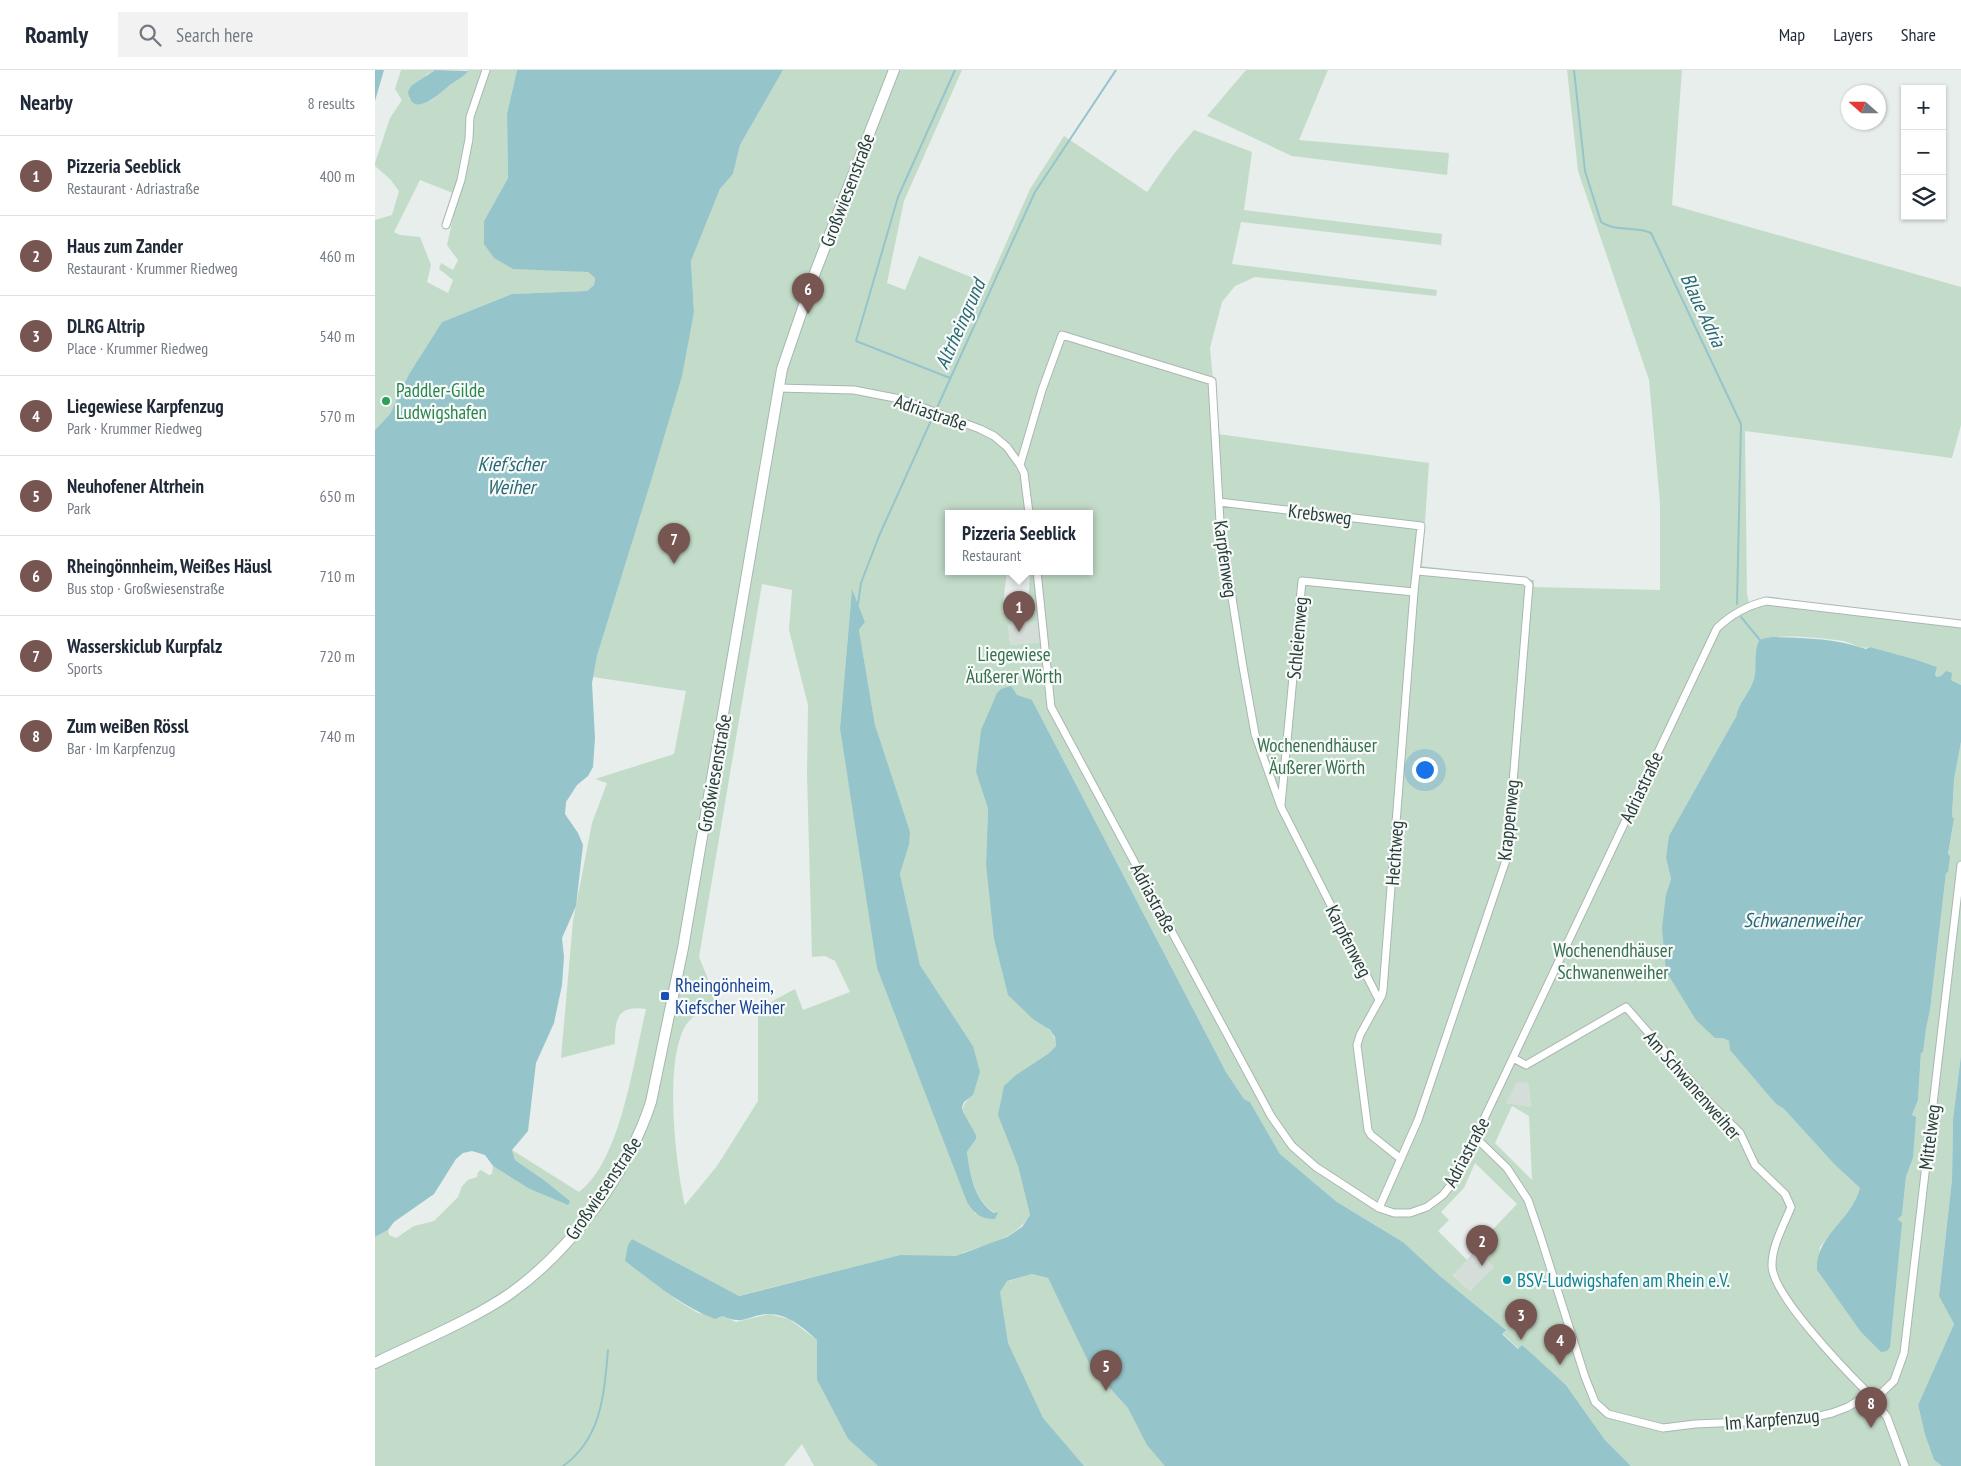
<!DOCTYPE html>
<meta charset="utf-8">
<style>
:root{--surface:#fff;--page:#f2f2f3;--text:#1f2937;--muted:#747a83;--line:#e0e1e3;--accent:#775551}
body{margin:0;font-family:"PT Sans Narrow",sans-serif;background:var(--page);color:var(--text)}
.controls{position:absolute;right:15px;top:15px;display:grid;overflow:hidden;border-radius:0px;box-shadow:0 1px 4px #0004}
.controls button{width:45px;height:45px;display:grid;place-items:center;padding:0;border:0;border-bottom:1px solid var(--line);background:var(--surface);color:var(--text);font:25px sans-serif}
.compass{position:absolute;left:1466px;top:15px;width:45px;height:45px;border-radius:50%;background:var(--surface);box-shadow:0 1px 4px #0004;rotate:291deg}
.you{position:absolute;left:1049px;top:699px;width:18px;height:18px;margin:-12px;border:4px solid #fff;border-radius:50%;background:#1a73e8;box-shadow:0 0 0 8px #1a73e833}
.badge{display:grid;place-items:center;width:32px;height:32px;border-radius:50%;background:var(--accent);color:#fff;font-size:16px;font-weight:700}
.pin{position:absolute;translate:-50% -41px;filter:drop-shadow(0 1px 2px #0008)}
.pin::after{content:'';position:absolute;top:26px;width:18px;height:15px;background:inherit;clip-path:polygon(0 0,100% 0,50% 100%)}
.popup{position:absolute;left:570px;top:440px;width:148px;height:65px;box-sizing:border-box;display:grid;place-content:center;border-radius:0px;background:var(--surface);filter:drop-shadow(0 1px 4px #0005);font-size:16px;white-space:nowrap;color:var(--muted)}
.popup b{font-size:19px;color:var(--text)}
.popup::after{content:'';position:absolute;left:50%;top:100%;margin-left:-10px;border:10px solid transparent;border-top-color:var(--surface)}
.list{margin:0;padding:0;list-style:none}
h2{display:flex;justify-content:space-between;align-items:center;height:65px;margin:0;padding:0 20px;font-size:21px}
h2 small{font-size:16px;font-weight:400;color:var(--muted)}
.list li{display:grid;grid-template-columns:32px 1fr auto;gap:15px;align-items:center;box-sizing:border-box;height:80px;padding:0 20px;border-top:1px solid var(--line)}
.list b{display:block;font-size:19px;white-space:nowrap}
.list p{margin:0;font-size:16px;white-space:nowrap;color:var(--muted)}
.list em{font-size:16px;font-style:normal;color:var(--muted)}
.icon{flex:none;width:28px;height:28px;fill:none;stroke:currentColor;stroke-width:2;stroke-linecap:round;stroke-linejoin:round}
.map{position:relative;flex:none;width:1586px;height:1396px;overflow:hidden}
header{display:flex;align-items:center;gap:30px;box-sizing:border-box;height:70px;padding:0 25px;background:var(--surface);border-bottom:1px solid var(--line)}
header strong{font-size:24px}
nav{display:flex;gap:28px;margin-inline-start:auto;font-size:18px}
.search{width:350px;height:45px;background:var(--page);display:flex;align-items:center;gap:12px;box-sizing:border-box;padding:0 18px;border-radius:0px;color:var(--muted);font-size:19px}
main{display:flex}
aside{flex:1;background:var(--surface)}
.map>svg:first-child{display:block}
</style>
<header>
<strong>Roamly</strong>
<div class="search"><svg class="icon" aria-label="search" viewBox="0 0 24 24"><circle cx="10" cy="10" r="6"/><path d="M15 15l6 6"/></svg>Search here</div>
<nav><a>Map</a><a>Layers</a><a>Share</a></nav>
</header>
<main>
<aside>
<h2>Nearby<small>8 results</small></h2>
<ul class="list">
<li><span class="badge">1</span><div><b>Pizzeria Seeblick</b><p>Restaurant · Adriastraße</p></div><em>400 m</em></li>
<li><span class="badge">2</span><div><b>Haus zum Zander</b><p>Restaurant · Krummer Riedweg</p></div><em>460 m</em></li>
<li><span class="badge">3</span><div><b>DLRG Altrip</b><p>Place · Krummer Riedweg</p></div><em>540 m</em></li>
<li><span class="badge">4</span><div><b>Liegewiese Karpfenzug</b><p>Park · Krummer Riedweg</p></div><em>570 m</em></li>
<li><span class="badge">5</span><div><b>Neuhofener Altrhein</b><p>Park</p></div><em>650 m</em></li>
<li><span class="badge">6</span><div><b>Rheingönnheim, Weißes Häusl</b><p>Bus stop · Großwiesenstraße</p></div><em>710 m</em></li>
<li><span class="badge">7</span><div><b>Wasserskiclub Kurpfalz</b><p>Sports</p></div><em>720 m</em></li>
<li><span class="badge">8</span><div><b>Zum weiBen Rössl</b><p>Bar · Im Karpfenzug</p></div><em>740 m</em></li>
</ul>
</aside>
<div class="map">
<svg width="1586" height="1396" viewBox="0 0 1586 1396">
<rect width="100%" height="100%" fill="#e7eeeb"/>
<!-- built -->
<path fill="#d5ddd9" d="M664 551 666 572 635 575 633 555Z
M1142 1011 1153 1013 1156 1038 1131 1033Z
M1101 1180 1119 1197 1095 1221 1078 1204Z"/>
<!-- green -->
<path fill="#c3dcc9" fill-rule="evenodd" d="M26 0H60L52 4 34 28C49 43 62 25 75 15 82 9 89 8 93 0H142L132 44 133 108 109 151 187 200 213 202 220 208 219 215 212 221 137 224 67 252 34 304 15 344 0 360V150L17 145 24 121 15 109 0 96V93L15 48 27 30 20 19ZM45 110 83 125 72 175 83 190 78 200 66 193 64 199 78 210 73 223 52 212 56 195 45 167 25 165 19 162Z
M408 0H587L529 131 512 213 530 220 544 186 613 214 655 119 689 66 772 122 798 85 819 60 877 82 869 140 1067 164 1066 175 866 152 857 194 1062 220 1061 226 880 207 860 216 847 232 835 278 843 364 1054 393 1047 496 1159 510V517L1285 520V433L1274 310 1203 101 1192 0H1307L1297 135 1586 217V355L1577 388 1370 361 1372 524 1374 533 1392 529 1586 552V615L1576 610 1562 607 1560 605 1562 597 1539 589 1495 577C1487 580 1477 573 1468 571 1448 568 1403 563 1385 570L1383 573C1382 585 1382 598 1379 609 1375 623 1363 633 1361 647L1291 788 1296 809 1291 824 1348 968 1354 971 1401 1034 1409 1039 1460 1095 1485 1118 1481 1132 1445 1177 1442 1200 1461 1226 1525 1152 1523 1147 1527 1145 1531 1107 1538 1088 1537 1045 1543 1030 1546 983 1555 940 1573 785 1579 749 1577 746 1579 710 1586 672V985L1578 1049 1577 1109 1564 1225 1579 1254 1543 1335 1550 1365 1559 1390 1567 1396H1256L1230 1370 1191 1315 1147 1276 1144 1279 1127 1263 1130 1259 1065 1206 1028 1172 962 1132 905 1084 875 1032 869 1029 851 1002 657 630 601 702 613 739 611 794 659 950C671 958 680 960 681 976L673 984 643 1096 655 1145C639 1170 613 1174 587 1183L634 1211 657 1204 673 1208 690 1242 967 1396H672L525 1185 363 1226 257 1169 250 1191 303 1231 323 1243 347 1246 361 1252 394 1244 414 1249 442 1270V1310L473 1369 503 1396H439L427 1374 409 1396H0V1167L13 1160 14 1165 21 1168 39 1156 59 1151 83 1127 87 1116 93 1110 102 1107 103 1102 106 1100 114 1105 117 1104 118 1096 153 1118 195 1131 169 1110 140 1090 137 1080 204 1122C246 1091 259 989 271 939 241 935 240 950 240 974L186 988 198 851 217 753 232 713 220 709 299 684 311 621 218 607 222 586 273 421 319 242 316 191 345 119 358 104 365 75ZM574 443H714V501H655L653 545 627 542 632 501H574ZM387 514 417 520 414 560 433 635 432 705 437 887 450 886 460 891 475 922 428 940 420 919 383 939V1031L342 1096 310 1135C301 1098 286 977 316 949 322 943 336 940 344 936L324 887ZM477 520 490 552 484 560 500 655 534 775 525 804 545 895 598 976V1025C579 1039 591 1048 601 1065V1069L592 1082C595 1104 599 1130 620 1143L600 1144 465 658ZM664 551 666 572 635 575 633 555ZM1142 1012 1153 1013 1156 1037 1131 1033ZM1137 1036 1154 1046 1157 1110 1120 1073ZM1100 1093 1142 1134 1102 1176 1103 1178 1101 1180 1119 1197 1095 1221 1078 1205 1092 1190 1063 1161 1074 1150 1066 1142 1089 1118Z
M871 0H953L924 70 1074 83 1072 105 917 86 832 46Z"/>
<!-- water -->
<path fill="#96c4cb" d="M0 0H9L0 31Z
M60 0 93 1C88 8 81 10 75 15 65 23 38 50 33 22L36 16Z
M142 0H408L365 75 358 104 345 119 316 191 319 242 307 306 273 421 222 586 217 613 220 668 218 697 213 706 202 715 191 732 190 744 203 763 208 775 201 836 187 868 189 887 187 915 179 953 161 993 153 1061 137 1080 140 1090 169 1110 195 1131 193 1135 153 1118 118 1096 110 1085 97 1081 88 1083 81 1089 59 1124 19 1152 13 1160 0 1167V360L15 344 34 304 67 252 137 224 212 221 219 215 220 208 213 202 138 199 119 188 109 174V151L133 108 132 44Z
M477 519 490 552 484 560 500 655 535 762 534 775 525 804 545 895 598 976 605 1002 598 1025 589 1032 587 1037 588 1042 601 1065V1069L592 1082C595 1104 599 1130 619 1143L623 1142 620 1149C605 1149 599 1143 592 1132L502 898 465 658Z
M1397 567C1429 568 1460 568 1491 579L1495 577 1539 589 1562 597 1560 605 1562 607 1566 606 1571 601 1577 603 1576 610 1586 615V672L1579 710 1577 746 1579 749 1573 784 1575 786 1573 802 1571 803 1555 940 1551 959 1548 982 1546 983 1543 1030 1537 1045 1541 1047 1538 1088 1531 1107 1527 1145 1523 1149 1527 1153 1515 1277 1512 1281 1506 1282 1486 1262 1442 1200C1440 1166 1477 1150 1485 1118L1460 1095 1409 1039 1401 1034 1355 980 1354 971 1348 968H1340L1321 950 1291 901 1287 858 1291 824 1296 809 1291 788 1294 766 1361 647C1363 633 1375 623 1379 609 1382 598 1379 583 1383 573 1385 568 1392 568 1397 567Z
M636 616 642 625 657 630 851 1002 869 1029 875 1032 905 1084 962 1132 1028 1172 1065 1206 1131 1260 1127 1264 1143 1279 1147 1275 1191 1315 1230 1370 1256 1396H790L772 1375 753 1338 716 1297 673 1208 657 1204 632 1211 625 1222 633 1273 668 1348 709 1396H503L473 1369 442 1310V1270C429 1258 412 1243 393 1244 372 1245 371 1256 347 1246L340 1249C306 1236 279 1213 250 1191L253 1175 257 1169 364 1226 525 1185 581 1186 632 1167 647 1157 655 1145 643 1096 623 1045 629 1016 641 1005 673 984 681 976 680 967 675 960 659 950 633 925 619 869 611 794 613 739 601 702 606 660 622 623 626 619Z
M1586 985V1396H1567L1559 1390 1550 1365 1543 1335 1579 1254 1564 1226 1577 1109 1578 1049Z"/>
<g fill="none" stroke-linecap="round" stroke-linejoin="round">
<!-- stream -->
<path stroke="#96c4cb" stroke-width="2" d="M1199 0 1210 101 1226 152C1240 162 1261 156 1276 163L1366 354 1362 534
M575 308 481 271 523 127 580 0
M561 340 660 122 741 0
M483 534 486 513 504 466 559 344
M1366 547 1385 570
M188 1396C227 1368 229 1324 233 1280"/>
<!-- street casing -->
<g stroke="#aab6b2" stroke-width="9">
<path id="street" d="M71 155 86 110 94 69 95 47 111 0
M403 318 479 320 525 329 605 359 619 366 632 377 645 395 649 403 654 443
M645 395 667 320 687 265 837 311 845 452 868 597 880 664 906 737 1004 930
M844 432 1046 456 1039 522 1008 920 1007 925 985 965 982 975 993 1060 996 1065 1026 1089
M662 501 676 637 896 1046 917 1076 941 1097 1004 1138 1019 1143H1035L1052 1137 1068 1125 1080 1110 1342 558C1357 544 1371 536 1391 531L1586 554
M906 735 927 511 1039 522
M1138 988 1151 995 1251 937 1332 1030 1365 1063 1380 1095 1410 1124 1416 1137C1409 1155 1397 1175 1397 1195 1396 1224 1472 1302 1494 1324
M1100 1067 1132 1098 1153 1130 1165 1165 1210 1307 1220 1332 1233 1344 1288 1358 1320 1354 1392 1351 1440 1347 1457 1343 1473 1337 1494 1324 1512 1347 1530 1396
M1004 1138 1043 1050 1132 787 1154 515 1150 511 1042 501
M1499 1330 1519 1311 1529 1283 1586 795"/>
</g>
<!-- secondary casing -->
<g stroke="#a6b8b2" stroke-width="12">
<path id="secondary" d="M0 1293C43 1272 97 1250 136 1223 196 1180 253 1103 276 1032L308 878 407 299 441 200 519 0"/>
</g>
<!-- street -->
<use href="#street" stroke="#fff" stroke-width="7"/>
<!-- secondary -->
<use href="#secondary" stroke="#fff" stroke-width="10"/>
</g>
<!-- markers -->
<circle fill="#2e9e5b" stroke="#f7faf9" stroke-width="2" cx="11" cy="331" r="5"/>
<rect fill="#1a4fb4" stroke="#f7faf9" stroke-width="2" x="285" y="921" width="10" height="10" rx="2.5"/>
<circle fill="#0f9aa8" stroke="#f7faf9" stroke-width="2" cx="1132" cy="1210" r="5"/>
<g text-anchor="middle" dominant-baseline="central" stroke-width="4.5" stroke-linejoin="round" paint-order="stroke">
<!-- street labels -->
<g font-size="19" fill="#283e38" stroke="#f7faf9">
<text transform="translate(472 120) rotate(-69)">Großwiesenstraße</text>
<text transform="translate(556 342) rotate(19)">Adriastraße</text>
<text transform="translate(945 444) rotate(7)">Krebsweg</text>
<text transform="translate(851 489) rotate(82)">Karpfenweg</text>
<text transform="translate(922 568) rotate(-85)">Schleienweg</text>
<text transform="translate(339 703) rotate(-80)">Großwiesenstraße</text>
<text transform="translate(1266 717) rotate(-65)">Adriastraße</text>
<text transform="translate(1133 750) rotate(-84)">Krappenweg</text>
<text transform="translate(1019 783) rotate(-86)">Hechtweg</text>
<text transform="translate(779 828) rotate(62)">Adriastraße</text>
<text transform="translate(974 871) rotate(63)">Karpfenweg</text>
<text transform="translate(1318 1015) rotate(49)">Am Schwanenweiher</text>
<text transform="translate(1554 1067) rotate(-83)">Mittelweg</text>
<text transform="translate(1091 1082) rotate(-62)">Adriastraße</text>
<text transform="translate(228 1118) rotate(-56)">Großwiesenstraße</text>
<text transform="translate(1397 1349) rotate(-5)">Im Karpfenzug</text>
</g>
<!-- leisure labels -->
<g font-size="19" fill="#27864d" stroke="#f7faf9" text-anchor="start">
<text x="21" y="320">Paddler-Gilde<tspan x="21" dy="22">Ludwigshafen</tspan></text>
</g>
<!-- park labels -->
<g font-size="19" fill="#36704c" stroke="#f7faf9">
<text x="639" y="584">Liegewiese<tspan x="639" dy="22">Äußerer Wörth</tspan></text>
<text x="942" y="675">Wochenendhäuser<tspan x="942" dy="22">Äußerer Wörth</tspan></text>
<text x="1238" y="880">Wochenendhäuser<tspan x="1238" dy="22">Schwanenweiher</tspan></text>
</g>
<!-- transit labels -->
<g font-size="19" fill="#164399" stroke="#f7faf9" text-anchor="start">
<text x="300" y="915">Rheingönheim,<tspan x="300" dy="22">Kiefscher Weiher</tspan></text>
</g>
<!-- culture labels -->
<g font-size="19" fill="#0d838f" stroke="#f7faf9" text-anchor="start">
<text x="1142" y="1210">BSV-Ludwigshafen am Rhein e.V.</text>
</g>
<!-- water labels -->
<g font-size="20" font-style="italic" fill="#286873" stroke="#f7faf9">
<text transform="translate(1328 240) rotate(65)">Blaue Adria</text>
<text transform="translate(585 254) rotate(-66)">Altrheingrund</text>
<text x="136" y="394">Kief'scher<tspan x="136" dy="23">Weiher</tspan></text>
<text x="1427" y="850">Schwanenweiher</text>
</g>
</g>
</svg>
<div class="controls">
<button>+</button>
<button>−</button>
<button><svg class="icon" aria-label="layers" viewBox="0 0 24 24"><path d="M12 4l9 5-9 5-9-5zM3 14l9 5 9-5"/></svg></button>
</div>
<svg class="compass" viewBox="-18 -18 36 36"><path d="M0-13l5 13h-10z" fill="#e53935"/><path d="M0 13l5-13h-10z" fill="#747a83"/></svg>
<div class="you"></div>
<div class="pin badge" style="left:644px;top:562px">1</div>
<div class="popup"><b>Pizzeria Seeblick</b>Restaurant</div>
<div class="pin badge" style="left:1107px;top:1196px">2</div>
<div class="pin badge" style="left:1146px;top:1270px">3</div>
<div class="pin badge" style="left:1185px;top:1295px">4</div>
<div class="pin badge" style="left:731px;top:1321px">5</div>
<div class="pin badge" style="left:433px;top:244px">6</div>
<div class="pin badge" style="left:299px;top:494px">7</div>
<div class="pin badge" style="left:1496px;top:1358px">8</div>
</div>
</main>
